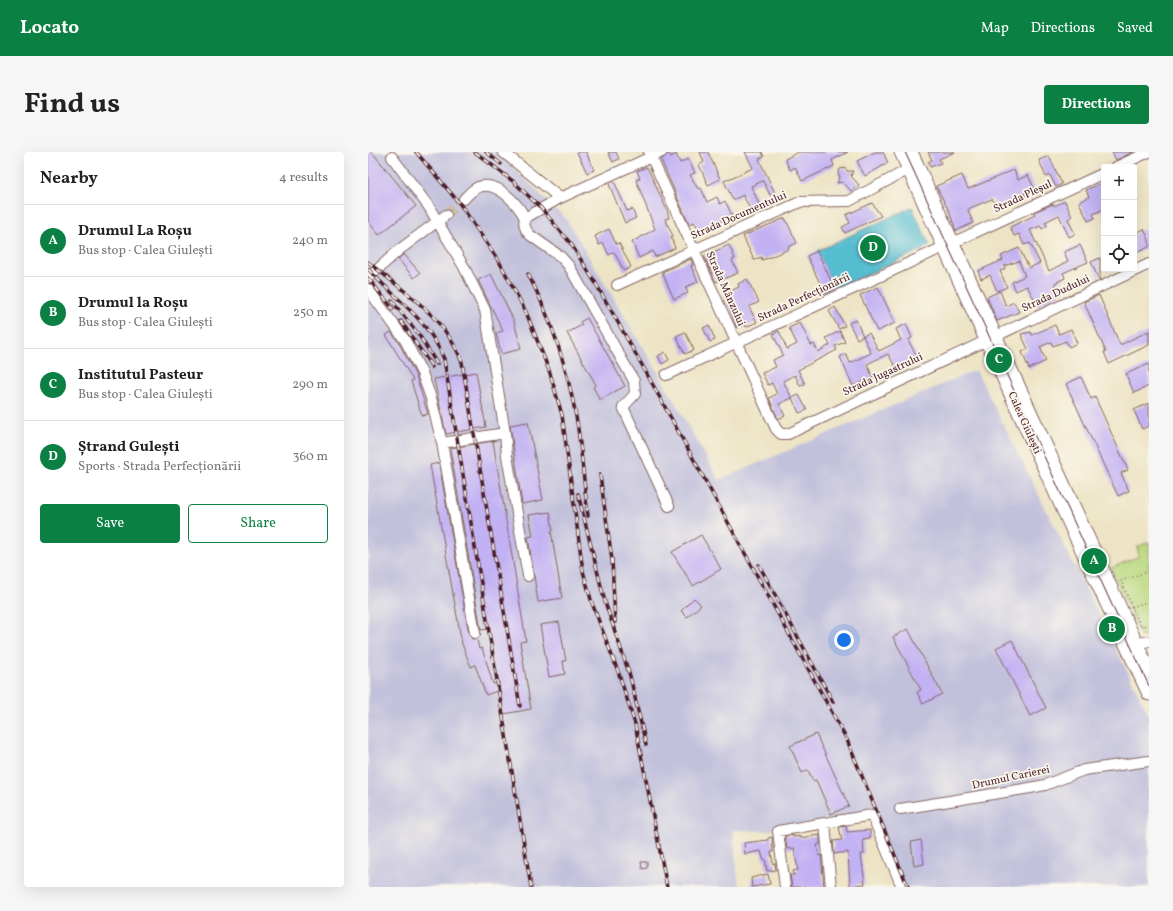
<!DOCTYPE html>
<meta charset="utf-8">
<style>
:root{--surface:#fff;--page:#f6f6f6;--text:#222;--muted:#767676;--line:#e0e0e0;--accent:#0b8043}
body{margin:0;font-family:Vollkorn,serif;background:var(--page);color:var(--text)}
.controls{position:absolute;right:12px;top:12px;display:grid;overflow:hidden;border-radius:4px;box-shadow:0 4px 16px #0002}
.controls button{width:36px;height:36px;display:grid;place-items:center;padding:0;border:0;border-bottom:1px solid var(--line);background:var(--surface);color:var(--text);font:20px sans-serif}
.you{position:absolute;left:476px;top:488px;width:14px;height:14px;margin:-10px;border:3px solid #fff;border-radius:50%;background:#1a73e8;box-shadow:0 0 0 6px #1a73e833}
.badge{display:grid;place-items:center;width:26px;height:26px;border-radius:50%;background:var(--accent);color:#fff;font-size:13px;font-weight:700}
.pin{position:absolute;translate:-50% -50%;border:2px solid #fff;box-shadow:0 1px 4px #0006}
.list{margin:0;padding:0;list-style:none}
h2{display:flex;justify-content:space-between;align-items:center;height:52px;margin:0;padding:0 16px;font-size:17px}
h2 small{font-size:13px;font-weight:400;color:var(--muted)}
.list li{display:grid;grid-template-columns:26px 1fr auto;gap:12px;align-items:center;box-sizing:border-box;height:72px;padding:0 16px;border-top:1px solid var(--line)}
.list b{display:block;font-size:15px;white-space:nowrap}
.list p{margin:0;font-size:13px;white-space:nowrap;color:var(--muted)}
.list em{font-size:13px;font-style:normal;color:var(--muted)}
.actions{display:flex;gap:8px;padding:12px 16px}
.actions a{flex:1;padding:9px 0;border:1px solid var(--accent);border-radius:4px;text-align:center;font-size:14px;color:var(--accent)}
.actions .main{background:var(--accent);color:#fff}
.icon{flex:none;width:22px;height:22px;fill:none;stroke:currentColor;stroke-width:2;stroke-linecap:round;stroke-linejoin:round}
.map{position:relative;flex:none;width:781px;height:735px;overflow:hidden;border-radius:4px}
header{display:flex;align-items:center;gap:24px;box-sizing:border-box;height:56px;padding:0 20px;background:var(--accent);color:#fff}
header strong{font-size:19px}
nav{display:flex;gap:22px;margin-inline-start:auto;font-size:14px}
.intro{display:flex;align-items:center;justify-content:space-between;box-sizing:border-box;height:96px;padding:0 24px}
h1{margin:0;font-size:28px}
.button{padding:10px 18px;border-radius:4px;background:var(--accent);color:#fff;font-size:14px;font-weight:700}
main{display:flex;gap:24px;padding:0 24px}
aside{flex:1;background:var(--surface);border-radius:4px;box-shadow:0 4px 16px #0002}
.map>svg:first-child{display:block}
</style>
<header>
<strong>Locato</strong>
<nav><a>Map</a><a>Directions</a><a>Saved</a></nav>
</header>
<div class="intro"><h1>Find us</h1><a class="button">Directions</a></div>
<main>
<aside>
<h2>Nearby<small>4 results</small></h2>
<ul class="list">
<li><span class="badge">A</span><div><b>Drumul La Roșu</b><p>Bus stop · Calea Giulești</p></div><em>240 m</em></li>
<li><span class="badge">B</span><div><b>Drumul la Roșu</b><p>Bus stop · Calea Giulești</p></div><em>250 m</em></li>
<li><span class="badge">C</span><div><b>Institutul Pasteur</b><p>Bus stop · Calea Giulești</p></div><em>290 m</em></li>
<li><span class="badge">D</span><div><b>Ștrand Gulești</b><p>Sports · Strada Perfecționării</p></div><em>360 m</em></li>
</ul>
<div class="actions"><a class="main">Save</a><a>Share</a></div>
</aside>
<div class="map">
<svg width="781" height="735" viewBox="0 0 781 735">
<rect width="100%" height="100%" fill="#fbf7ec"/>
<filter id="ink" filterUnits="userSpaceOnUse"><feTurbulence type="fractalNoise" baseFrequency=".025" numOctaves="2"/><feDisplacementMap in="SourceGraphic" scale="8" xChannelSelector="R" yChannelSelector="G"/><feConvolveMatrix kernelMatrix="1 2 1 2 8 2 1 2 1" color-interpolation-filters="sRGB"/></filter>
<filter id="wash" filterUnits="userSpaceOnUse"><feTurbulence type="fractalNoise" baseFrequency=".012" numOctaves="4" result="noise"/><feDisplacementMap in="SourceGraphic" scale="16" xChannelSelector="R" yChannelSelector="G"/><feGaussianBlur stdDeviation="0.9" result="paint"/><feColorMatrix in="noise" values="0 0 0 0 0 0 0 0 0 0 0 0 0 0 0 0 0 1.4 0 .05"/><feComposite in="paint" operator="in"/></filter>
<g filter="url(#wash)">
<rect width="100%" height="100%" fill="#ede4c5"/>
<!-- industrial -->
<path fill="#c2c1dc" d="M0 0H129L198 67 291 222 351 328 608 218 781 563V735H535L503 659 399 679 365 678 371 735H0Z"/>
<!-- green -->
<path fill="#b9d87f" stroke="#827c55" d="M781 390V484L773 485 743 416 771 404 769 395Z"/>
<!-- water -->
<path fill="#54bdd0" stroke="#4f6e7e" d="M544 55 562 94 467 137 449 99Z"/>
<g id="blocks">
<!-- building -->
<path fill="#c3b2f3" d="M0 0H4L48 54 11 83 0 69Z
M209 0H218L226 18 219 21Z
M240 0H248L251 7 245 10Z
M332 0H340L352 27 340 33 331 13 336 10Z
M377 0H394L396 5 391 7 407 41 402 43 395 29 383 34 392 54 383 59 375 43 365 48 356 29 385 16Z
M431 0H480L464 8 466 14 434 29 427 15 422 18 417 7Z
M507 0H515L520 11 497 24 489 9Z
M560 0H587L571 7 573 11 562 15 560 10 564 8Z
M744 0H765L748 8Z
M301 1 303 5 308 2 312 11 320 7 327 21 322 23 330 37 333 36 339 50 349 45 352 52 357 49 364 63 333 80 326 70 321 72 293 8Z
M681 4 694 32 688 35 682 23 678 25 671 8Z
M279 15 299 58 301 66 297 67 305 84 303 85 307 96 287 105 285 99 271 106 264 90 287 77 268 28 272 26 269 19Z
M477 16 479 19H485L483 24 491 33 483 39 475 30 469 31 472 25 470 22 472 17Z
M646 18 650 28 660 23 666 36 656 41 658 46 649 50 648 48 630 55 624 47 602 56 600 58 605 71 588 79 581 59 568 34 594 23 600 37Z
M246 29 259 59 264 57 268 66 257 71 241 32Z
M736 30V57L725 62 727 66 720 69 711 50 721 45 718 38Z
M697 49 704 65 700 67 707 82 701 85 691 63 677 70 679 74 674 77 673 74 662 78 681 119 700 109 696 100 712 93 720 110 695 121 697 126 687 131 692 143 670 154 659 134 648 139 644 130 657 124 651 109 636 114 637 117 632 119 639 135 629 139 622 123 613 127 610 119 635 108 633 104 651 96 661 116 672 111 662 91 656 93 651 82 646 84 642 75 667 63 666 60 685 52 686 54Z
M504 51 513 64 477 81 474 75 482 71 478 63Z
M417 66 429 91 420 95 421 97 400 106 394 108 393 105 386 108 375 84Z
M241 77 248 92 251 91 263 115 256 119 246 100 241 103 235 91 231 93 227 84Z
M776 77 781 88V95L766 102V82Z
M361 93 367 107 364 108 370 121 348 130 336 104Z
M449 99 467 137 457 142 439 104Z
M36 102 52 121 46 126 30 107Z
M732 106V128H731L723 110Z
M323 107 325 113 323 114 330 130 317 135 320 141 306 147 294 120Z
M123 122 146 169 153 197 133 202 128 181 135 179 110 128Z
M379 127 391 150 381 155 389 170 378 175 377 173 369 176 356 142 371 135 370 132Z
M510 135 527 171 509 179 492 143Z
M632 139 638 154 646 150 651 160 629 169 619 145Z
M731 143 752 193 781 179V193L741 212 736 200H738L716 150Z
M467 155 477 174 471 177 461 159Z
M219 166 257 234 232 248 225 235 228 233 199 181 214 173 212 170Z
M488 168 495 184 489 187 481 171Z
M432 171 443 193 446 192 450 200 462 193 458 186 472 179 477 190 467 194 469 198 430 218 437 232 432 234 427 223 415 229 424 246 411 252 417 264 410 267 401 246 409 242 404 231 400 233 394 221 408 215 405 208 415 203 405 182 411 179 419 197 429 192 421 176Z
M538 172 544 186 540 188 551 208 544 211 543 209 528 216 520 202 499 212 505 226 485 234 472 205 478 202 482 211 503 201 495 184 501 181 511 199 533 188 528 177Z
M341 173 347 188 342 190 335 176Z
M687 173 691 182 703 177 709 191 701 195 698 189 685 194 683 190 672 195 678 209 661 217 654 200 660 197 653 182 663 180 664 183Z
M23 180 31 191 48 224 60 262 54 264 43 229 45 228 18 183Z
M317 180 326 198 317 202 308 184Z
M297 200 301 208 294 212 290 204Z
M781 212V234L766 241 758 222Z
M108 220 118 275 78 282 66 227Z
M713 225 723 247 727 245 760 318 753 321 761 339 750 344 698 232Z
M431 243 439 258 431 261 424 246Z
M781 251V274L774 277 766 258Z
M160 270 175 348 154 352 142 273Z
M125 289 158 489 152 490 163 557 136 562 132 538 118 543 107 513 103 515 94 492 62 313 71 311 101 482 104 487H109L111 497 114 496 125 532 131 531 121 477 113 478 82 296Z
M182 360 185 379H183L194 446 170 450 160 385 165 384 161 363Z
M333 383 353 417 325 434 304 400Z
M326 446 333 453 319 465 313 459Z
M191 470 198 509H195L197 522 181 525 172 473Z
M540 477 574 542 555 552 549 540 553 538 525 485Z
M644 488 678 556 662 564 628 496Z
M448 582 481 654 463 662 448 628 445 629 440 618 434 621 422 594Z
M478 674 479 680 502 678V687L495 688 496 702H493L497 732 488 733V735H482L480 700 466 702 465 689 474 688 471 675Z
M425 683V685L432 684V686L452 683V692L449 693 451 704 453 703 456 735H424L422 723H426L425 719 430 718 426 696 419 697 417 684Z
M404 685 405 700H403L405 712 407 711 408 718 399 719 397 707H395L393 699 377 702 376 691 400 688V686Z
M553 688 556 712 546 714 543 690Z
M273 710H279V716L274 717Z
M400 722 402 732 384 735 383 726Z"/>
</g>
</g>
<g filter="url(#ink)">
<use href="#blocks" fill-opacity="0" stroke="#836461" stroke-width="1"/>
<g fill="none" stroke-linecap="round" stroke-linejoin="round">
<!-- minor-tunnel -->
<path stroke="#ccbda6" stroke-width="10" stroke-dasharray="10 5" stroke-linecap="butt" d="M78 63 96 47"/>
<!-- minor casing -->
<g stroke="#836461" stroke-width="12">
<path id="minor" d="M135 0 192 46
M281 0 408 277 413 282H420L781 112
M294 0 192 46 157 66C155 73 157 78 162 83L193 105 201 114 266 229 267 242 255 255 301 354
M24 5 61 55 96 115 117 158 137 281 139 304 160 424
M748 15 781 0
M96 47C101 42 106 35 114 34 131 31 150 52 157 66
M0 126 31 98 78 63
M249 133 432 50 481 49 547 14
M0 137 37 188 54 221 63 246 74 291 107 481
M298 223 736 21
M74 291 137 281
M762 493 781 489
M532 657 662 636 677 633 716 618 781 609
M457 672 463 735
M417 735 410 679 504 663 534 735"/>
</g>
<!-- major casing -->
<g stroke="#836461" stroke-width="15">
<path id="major" d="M533 0 694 355 781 542
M543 0 781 519"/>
</g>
<!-- path -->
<path stroke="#836461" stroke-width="1.5" stroke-dasharray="1 3" stroke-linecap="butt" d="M764 455 781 449
M772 473 753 429 781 419
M773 473 781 474"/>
<!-- minor -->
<use href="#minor" stroke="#fff" stroke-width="10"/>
<!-- major -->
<use href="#major" stroke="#fff" stroke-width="13"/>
<!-- tram -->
<path stroke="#4a1f2b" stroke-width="1" d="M537 0 781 534"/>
<!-- rail casing -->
<g stroke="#4a1f2b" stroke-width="3.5">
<path id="rail" d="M48 0 92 52 132 111 158 160 182 221 194 263 215 419 224 451 251 522 267 572 299 735
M107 0 146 30 174 57 203 92 227 130 274 213 479 588 540 735
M118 0 133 12
M0 110C36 140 77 164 94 210L152 554
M0 117C27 147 61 168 76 207L163 735
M160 122C184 168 200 218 209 270 214 301 216 333 220 364
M0 126 25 157
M24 149 51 183 69 212
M33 169 64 215
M232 323 244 408 247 470
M210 342 237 450 262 524 278 593
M391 413 465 550"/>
</g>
<!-- rail -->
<use href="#rail" stroke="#fbf7ec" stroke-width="2" stroke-dasharray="6" stroke-linecap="butt"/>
</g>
</g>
<g text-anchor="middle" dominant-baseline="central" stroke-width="3.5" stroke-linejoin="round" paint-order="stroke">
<!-- street labels -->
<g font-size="11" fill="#4a1f2b" stroke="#fbf7ec">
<text transform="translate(655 45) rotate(-25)">Strada Pleșul</text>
<text transform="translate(371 64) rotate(-24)">Strada Documentului</text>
<text transform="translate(357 137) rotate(66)">Strada Mânzului</text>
<text transform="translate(688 142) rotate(-25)">Strada Dudului</text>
<text transform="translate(436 146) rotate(-25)">Strada Perfecționării</text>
<text transform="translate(515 223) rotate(-25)">Strada Jugastrului</text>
<text transform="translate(656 271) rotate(66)">Calea Giulești</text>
<text transform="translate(643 626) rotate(-12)">Drumul Carierei</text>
</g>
</g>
</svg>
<div class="controls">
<button>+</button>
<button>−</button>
<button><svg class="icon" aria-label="locate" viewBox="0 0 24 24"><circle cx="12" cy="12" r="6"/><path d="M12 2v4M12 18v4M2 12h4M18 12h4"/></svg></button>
</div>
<div class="you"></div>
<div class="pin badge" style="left:726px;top:409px">A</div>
<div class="pin badge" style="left:744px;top:477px">B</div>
<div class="pin badge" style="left:631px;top:208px">C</div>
<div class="pin badge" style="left:505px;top:96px">D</div>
</div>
</main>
